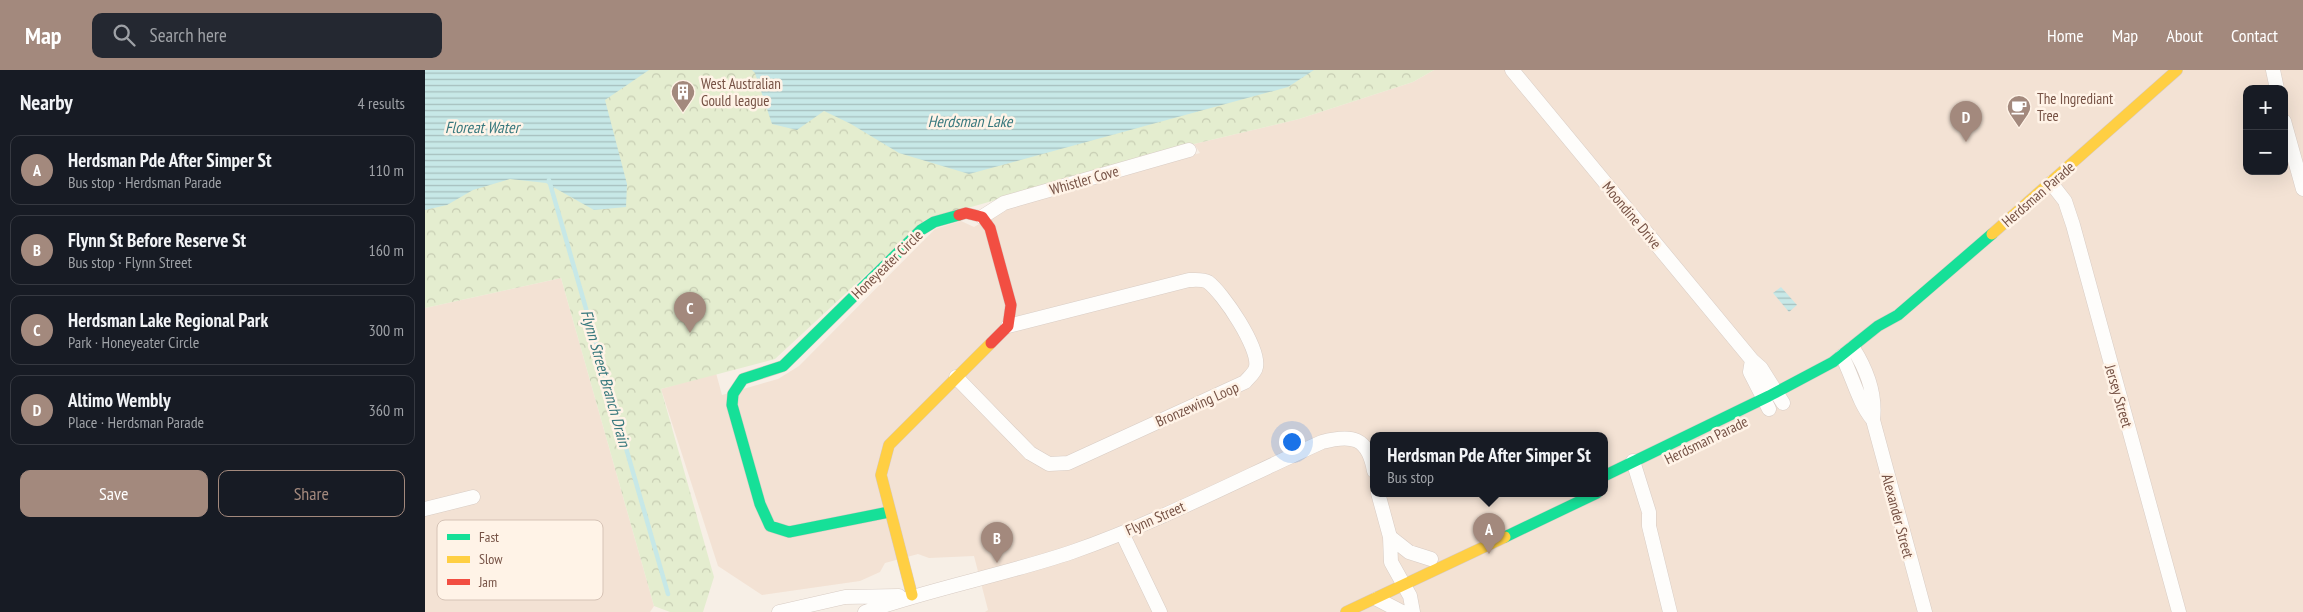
<!DOCTYPE html>
<meta charset="utf-8">
<style>
:root{--surface:#171b24;--page:#242831;--text:#f1f3f6;--muted:#9ea1a6;--line:#363941;--accent:#a3897d}
body{margin:0;font-family:"PT Sans Narrow",sans-serif;background:var(--page);color:var(--text)}
.controls{position:absolute;right:15px;top:15px;display:grid;overflow:hidden;border-radius:10px;box-shadow:0 5px 20px #0002}
.controls button{width:45px;height:45px;display:grid;place-items:center;padding:0;border:0;border-bottom:1px solid var(--line);background:var(--surface);color:var(--text);font:25px sans-serif}
.you{position:absolute;left:866px;top:371px;width:18px;height:18px;margin:-12px;border:4px solid #fff;border-radius:50%;background:#1a73e8;box-shadow:0 0 0 8px #1a73e833}
.badge{display:grid;place-items:center;width:32px;height:32px;border-radius:50%;background:var(--accent);color:#fff;font-size:16px;font-weight:700}
.pin{position:absolute;translate:-50% -41px;filter:drop-shadow(0 1px 2px #0008)}
.pin::after{content:'';position:absolute;top:26px;width:18px;height:15px;background:inherit;clip-path:polygon(0 0,100% 0,50% 100%)}
.popup{position:absolute;left:945px;top:362px;width:238px;height:65px;box-sizing:border-box;display:grid;place-content:center;border-radius:10px;background:var(--surface);filter:drop-shadow(0 1px 4px #0005);font-size:16px;white-space:nowrap;color:var(--muted)}
.popup b{font-size:19px;color:var(--text)}
.popup::after{content:'';position:absolute;left:50%;top:100%;margin-left:-10px;border:10px solid transparent;border-top-color:var(--surface)}
.list{margin:0;padding:0;list-style:none}
h2{display:flex;justify-content:space-between;align-items:center;height:65px;margin:0;padding:0 20px;font-size:21px}
h2 small{font-size:16px;font-weight:400;color:var(--muted)}
.list li{display:grid;grid-template-columns:32px 1fr auto;gap:15px;align-items:center;box-sizing:border-box;height:70px;margin:0 10px 10px;padding:0 10px;border:1px solid var(--line);border-radius:10px}
.list b{display:block;font-size:19px;white-space:nowrap}
.list p{margin:0;font-size:16px;white-space:nowrap;color:var(--muted)}
.list em{font-size:16px;font-style:normal;color:var(--muted)}
.actions{display:flex;gap:10px;padding:15px 20px}
.actions a{flex:1;padding:11px 0;border:1px solid var(--accent);border-radius:10px;text-align:center;font-size:18px;color:var(--accent)}
.actions .main{background:var(--accent);color:#fff}
.icon{flex:none;width:28px;height:28px;fill:none;stroke:currentColor;stroke-width:2;stroke-linecap:round;stroke-linejoin:round}
.map{position:relative;flex:none;width:1878px;height:542px;overflow:hidden}
header{display:flex;align-items:center;gap:30px;box-sizing:border-box;height:70px;padding:0 25px;background:var(--accent);color:#fff}
header strong{font-size:24px}
nav{display:flex;gap:28px;margin-inline-start:auto;font-size:18px}
.search{width:350px;height:45px;background:var(--page);display:flex;align-items:center;gap:12px;box-sizing:border-box;padding:0 18px;border-radius:10px;color:var(--muted);font-size:19px}
main{display:flex}
aside{flex:1;background:var(--surface)}
.map>svg:first-child{display:block}
</style>
<header>
<strong>Map</strong>
<div class="search"><svg class="icon" aria-label="search" viewBox="0 0 24 24"><circle cx="10" cy="10" r="6"/><path d="M15 15l6 6"/></svg>Search here</div>
<nav><a>Home</a><a>Map</a><a>About</a><a>Contact</a></nav>
</header>
<main>
<aside>
<h2>Nearby<small>4 results</small></h2>
<ul class="list">
<li><span class="badge">A</span><div><b>Herdsman Pde After Simper St</b><p>Bus stop · Herdsman Parade</p></div><em>110 m</em></li>
<li><span class="badge">B</span><div><b>Flynn St Before Reserve St</b><p>Bus stop · Flynn Street</p></div><em>160 m</em></li>
<li><span class="badge">C</span><div><b>Herdsman Lake Regional Park</b><p>Park · Honeyeater Circle</p></div><em>300 m</em></li>
<li><span class="badge">D</span><div><b>Altimo Wembly</b><p>Place · Herdsman Parade</p></div><em>360 m</em></li>
</ul>
<div class="actions"><a class="main">Save</a><a>Share</a></div>
</aside>
<div class="map">
<svg width="1878" height="542" viewBox="0 0 1878 542">
<defs>
<pattern id="park-crowns" width="20" height="18" patternUnits="userSpaceOnUse" patternTransform="scale(1.25)"><rect width="20" height="18" fill="#e4edcf"/><path d="M2 6a3 3 0 1 1 6 0M12 15a3 3 0 1 1 6 0" fill="none" stroke="#c7cdb3"/></pattern>
<pattern id="water-rules" width="6" height="5" patternUnits="userSpaceOnUse" patternTransform="scale(1.25)"><rect width="6" height="5" fill="#c7e8e7"/><path d="M0 2.5h6" fill="none" stroke="#a6bfbd"/></pattern>
</defs>
<rect width="100%" height="100%" fill="#f7efe6"/>
<!-- residential -->
<path fill="#f3e2d4" fill-rule="evenodd" d="M1009 0H1878V542H560L563 540 549 486 504 488 493 484 460 493 455 502 435 511 337 525 293 496 236 319 291 303 297 325 353 309 374 296 510 159 536 151 549 157 582 138 775 83 769 74 874 49 988 12ZM1822 19H1859V101H1822ZM949 365H1179V423H949Z
M136 208 229 536 225 542H0V238Z"/>
<!-- park -->
<path fill="url(#park-crowns)" d="M0 0H1009L988 12 874 49 769 74 500 150 350 289 236 319 289 507 278 542H245L229 536 136 208 0 238Z"/>
<!-- water -->
<path fill="url(#water-rules)" d="M0 0H224L180 30 202 114 201 137 169 140 121 113 85 109 48 120 22 135 0 140Z
M327 0H889L863 17 544 104 474 83 426 54 399 41 372 60 347 54 330 3Z
M1356 217 1372 235 1364 242 1348 223Z"/>
<g fill="none" stroke-linecap="round" stroke-linejoin="round">
<!-- stream -->
<path stroke="#c7e8e7" stroke-width="4.5" d="M124 110 243 524"/>
<!-- street casing -->
<g stroke="#d8ccc4" stroke-width="15">
<path id="street" d="M1087 0 1327 290 1336 298 1358 333
M1848 0 1852 19
M1859 51 1878 119
M1626 113 1640 131 1648 155 1754 542
M557 147 579 133 764 80
M1428 278C1442 300 1451 325 1448 350L1500 542
M1417 286C1428 307 1433 332 1448 350
M1327 290 1325 302 1344 339
M531 307 605 383 624 394 643 393 820 312C823 308 830 303 831 297 835 278 798 223 783 212 778 209 770 210 764 210L583 256
M1208 391 1224 442V456L1245 542
M953 423 965 467 966 492 985 526 988 542
M0 439 48 427
M697 463 735 542
M965 467 984 482 1006 489
M952 529 977 542
M354 542 420 527 474 526
M440 542C508 518 579 505 647 482 733 452 815 409 897 372 927 364 943 367 949 401"/>
</g>
<!-- fast casing -->
<g stroke="#d7cac3" stroke-width="12">
<path id="fast" d="M1179 406 1344 326 1408 292 1453 256 1473 245 1567 164
M464 442 364 462 345 456 335 434 307 335 308 324 318 309 358 296 496 160 509 152 534 145
M1080 467 1172 423"/>
</g>
<!-- slow casing -->
<g stroke="#d7cac3" stroke-width="12">
<path id="slow" d="M1567 164 1752 0
M487 525 456 405 464 375 566 273
M921 542 1080 467"/>
</g>
<!-- jam casing -->
<g stroke="#d7cac3" stroke-width="12">
<path id="jam" d="M534 145 541 143 557 147 565 158 586 235 583 256 566 273"/>
</g>
<!-- street -->
<use href="#street" stroke="#fefdfb" stroke-width="14"/>
<!-- fast -->
<use href="#fast" stroke="#16e098" stroke-width="11"/>
<!-- slow -->
<use href="#slow" stroke="#ffcf43" stroke-width="11"/>
<!-- jam -->
<use href="#jam" stroke="#f24e42" stroke-width="11"/>
</g>
<!-- icons -->
<defs>
<g id="building-pin" transform="scale(1.25)"><path d="M0 17L-7.5 6A9.5 9.5 0 1 1 7.5 6Z" fill="#a3897d" stroke="#fff3e7"/><path d="M-4-6H4V6H1V3H-1V6H-4ZM-2.5-4.3h1.7v1.8h-1.7ZM.8-4.3h1.7v1.8H.8ZM-2.5-1h1.7V.8h-1.7ZM.8-1h1.7V.8H.8Z" fill="#fff"/></g>
<g id="cafe-pin" transform="scale(1.25)"><path d="M0 17L-7.5 6A9.5 9.5 0 1 1 7.5 6Z" fill="#a3897d" stroke="#fff3e7"/><path d="M-5.5-4.5H6V0H3Q3 3.5 0 3.5H-2.5Q-5.5 3.5-5.5 0ZM3-3.2v2h1.7v-2ZM-6 4.5H4V6H-6Z" fill="#fff"/></g>
</defs>
<g fill-rule="evenodd">
<use href="#building-pin" x="258" y="22"/>
<use href="#cafe-pin" x="1594" y="37"/>
</g>
<g text-anchor="middle" dominant-baseline="central" stroke-width="5" stroke-linejoin="round" paint-order="stroke">
<!-- poi labels -->
<g font-size="15" fill="#765245" stroke="#fff3e7" text-anchor="start">
<text x="276" y="13">West Australian<tspan x="276" dy="17">Gould league</tspan></text>
<text x="1612" y="28">The Ingrediant<tspan x="1612" dy="17">Tree</tspan></text>
</g>
<!-- street labels -->
<g font-size="15" fill="#765245" stroke="#fff3e7">
<text transform="translate(659 110) rotate(-16)">Whistler Cove</text>
<text transform="translate(1613 124) rotate(-41)">Herdsman Parade</text>
<text transform="translate(1207 145) rotate(50)">Moondine Drive</text>
<text transform="translate(462 194) rotate(-44)">Honeyeater Circle</text>
<text transform="translate(1694 326) rotate(74)">Jersey Street</text>
<text transform="translate(772 334) rotate(-24)">Bronzewing Loop</text>
<text transform="translate(1281 370) rotate(-26)">Herdsman Parade</text>
<text transform="translate(1473 446) rotate(75)">Alexander Street</text>
<text transform="translate(730 448) rotate(-24)">Flynn Street</text>
</g>
<!-- water labels -->
<g font-size="16" font-style="italic" fill="#38787d" stroke="#fff3e7">
<text x="545" y="51">Herdsman Lake</text>
<text x="57" y="57">Floreat Water</text>
<text transform="translate(181 308) rotate(74)">Flynn Street Branch Drain</text>
</g>
</g>
<!-- legend -->
<rect x="12" y="450" width="166" height="80" rx="8" fill="#fff3e7" stroke="#d6c3b6" stroke-width="1"/>
<rect x="22" y="464" width="23" height="6" fill="#16e098"/>
<rect x="22" y="486" width="23" height="7" fill="#ffcf43"/>
<rect x="22" y="509" width="23" height="6" fill="#f24e42"/>
<g font-size="14" fill="#765245">
<text x="54" y="472">Fast</text>
<text x="54" y="494">Slow</text>
<text x="54" y="517">Jam</text>
</g>
</svg>
<div class="controls">
<button>+</button>
<button>−</button>
</div>
<div class="you"></div>
<div class="pin badge" style="left:1064px;top:484px">A</div>
<div class="popup"><b>Herdsman Pde After Simper St</b>Bus stop</div>
<div class="pin badge" style="left:572px;top:493px">B</div>
<div class="pin badge" style="left:265px;top:263px">C</div>
<div class="pin badge" style="left:1541px;top:72px">D</div>
</div>
</main>
